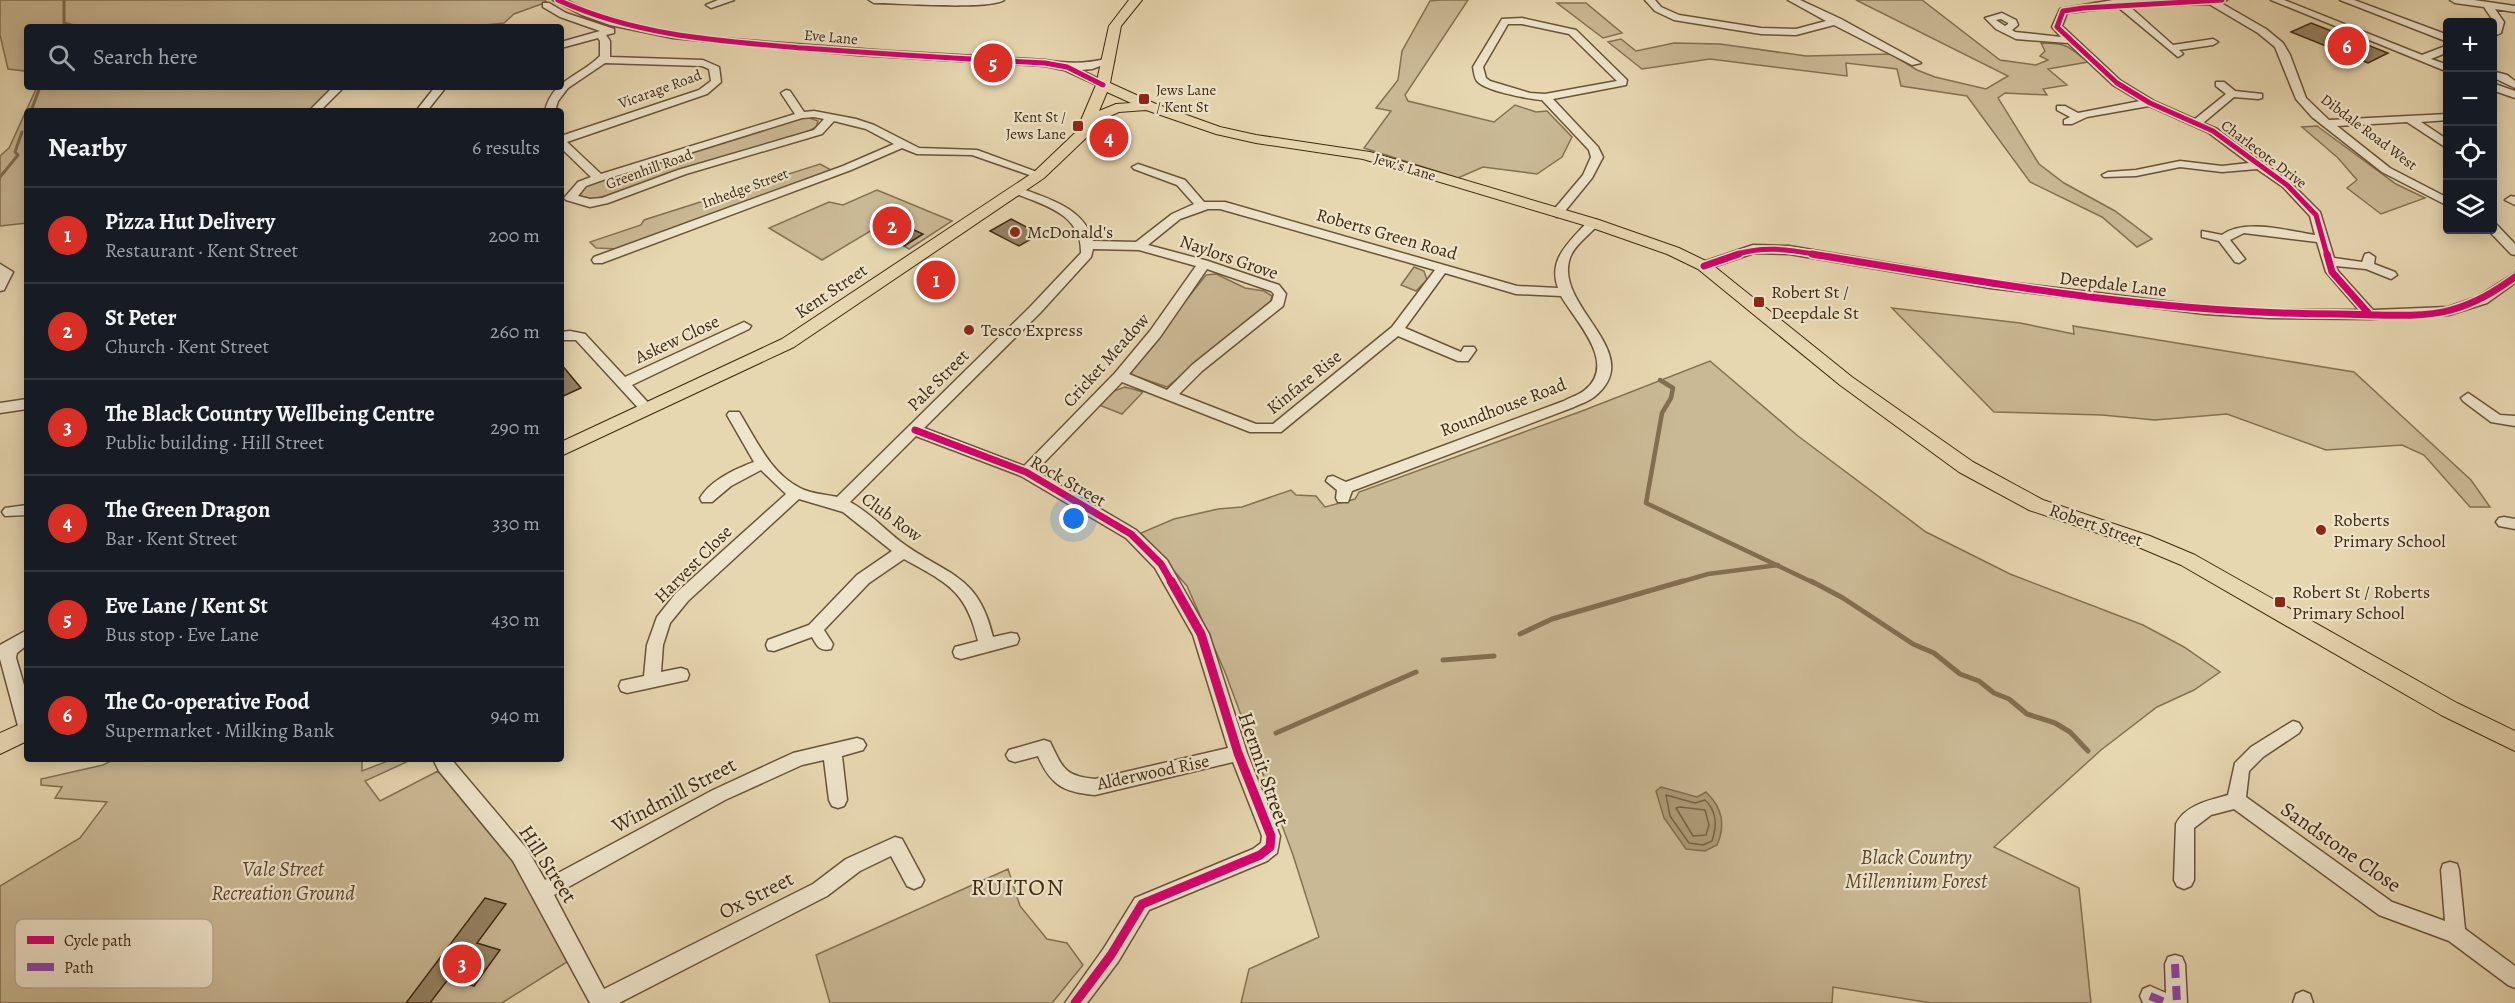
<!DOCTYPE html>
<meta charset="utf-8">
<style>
:root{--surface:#171b24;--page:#20242c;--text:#f1f3f6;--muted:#9ea1a6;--line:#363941;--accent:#d93025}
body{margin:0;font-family:Alegreya,serif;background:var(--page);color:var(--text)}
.controls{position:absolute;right:18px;top:18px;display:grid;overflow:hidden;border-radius:6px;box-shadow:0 3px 15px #0003}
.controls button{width:54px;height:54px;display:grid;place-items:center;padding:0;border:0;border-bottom:2px solid var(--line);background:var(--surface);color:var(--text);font:30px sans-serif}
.you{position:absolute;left:1074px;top:519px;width:21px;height:21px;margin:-15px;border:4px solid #fff;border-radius:50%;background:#1a73e8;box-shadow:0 0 0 9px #1a73e833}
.badge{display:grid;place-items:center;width:39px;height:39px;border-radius:50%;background:var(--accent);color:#fff;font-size:20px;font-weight:700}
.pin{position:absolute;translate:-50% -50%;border:3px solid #fff;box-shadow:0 2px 6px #0006}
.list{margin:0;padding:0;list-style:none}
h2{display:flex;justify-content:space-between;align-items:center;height:78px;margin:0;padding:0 24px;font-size:26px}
h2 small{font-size:20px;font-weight:400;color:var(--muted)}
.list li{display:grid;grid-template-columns:39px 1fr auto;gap:18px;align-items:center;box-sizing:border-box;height:96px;padding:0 24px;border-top:2px solid var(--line)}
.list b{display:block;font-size:22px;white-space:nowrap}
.list p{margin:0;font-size:20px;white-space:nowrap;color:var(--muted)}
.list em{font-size:20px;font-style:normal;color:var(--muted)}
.icon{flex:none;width:33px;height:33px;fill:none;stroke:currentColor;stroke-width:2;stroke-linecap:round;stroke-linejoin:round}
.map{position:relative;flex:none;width:2515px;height:1003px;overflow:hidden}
.search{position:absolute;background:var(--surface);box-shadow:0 3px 15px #0003;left:24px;top:24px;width:540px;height:66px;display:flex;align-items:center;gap:15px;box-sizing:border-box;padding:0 21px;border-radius:6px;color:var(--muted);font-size:22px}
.panel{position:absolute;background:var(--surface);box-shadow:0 3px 15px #0003;left:24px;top:108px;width:540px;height:654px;border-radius:6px}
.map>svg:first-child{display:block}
</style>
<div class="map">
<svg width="2515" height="1003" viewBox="0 0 2515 1003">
<rect width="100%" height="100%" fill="#e7d7b0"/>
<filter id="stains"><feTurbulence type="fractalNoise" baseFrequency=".00333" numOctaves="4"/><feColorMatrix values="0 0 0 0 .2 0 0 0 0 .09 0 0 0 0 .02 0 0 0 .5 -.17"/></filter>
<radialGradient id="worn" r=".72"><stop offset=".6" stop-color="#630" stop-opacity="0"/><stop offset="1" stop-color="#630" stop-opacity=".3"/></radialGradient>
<!-- green -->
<path fill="#cab995" stroke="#847152" stroke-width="1.5" d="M0 0H544L547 2 514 14 504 23 465 27H27V75L24 71 8 69 0 35Z
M1440 0H1468L1405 95 1408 101 1494 122 1515 105 1536 112 1547 111 1572 137 1562 157 1537 174 1483 167 1458 178 1364 148 1391 111 1376 108 1398 80 1402 51 1430 1Z
M1856 0H1922L2000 60 2036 65 2048 60 2040 56 2045 51 2041 43C2067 43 2068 46 2088 62L2048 69 2067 85 2043 89 2047 95 2005 93 1998 98 2039 164 2064 183 2115 211 2152 239 2137 247 2102 217 2030 182 1967 96 1901 86 1897 69 1846 63 1847 76 1710 59 1642 69 1608 42 1621 39 1636 51 1674 43 1720 44 1806 56 1891 54 1917 70 1935 77 1986 89 2008 76Z
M1557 3H1586L1622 33 1603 38Z
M37 87H339L314 111H27V223L0 226V156L9 148Z
M807 117 818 121 816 127 807 132 679 170 605 196 593 199 580 196V191L589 184 798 118Z
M2317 126 2396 184 2425 198 2381 214 2347 188 2357 180 2338 158 2302 127Z
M820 164 833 171 620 249 596 248 590 242 641 225 644 220Z
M877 190 952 221 909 249 904 246 922 234 894 221 901 217 897 215 822 260 769 228 829 202 843 205Z
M1414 267 1424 271 1427 280 1416 291 1401 285Z
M1216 274 1245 288 1264 291 1272 296 1270 303 1167 387 1132 375 1131 370 1206 275Z
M1892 308 2020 323 2074 334 2073 326 2354 372 2471 480 2490 507H2470L2424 455 2402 445 2326 450 2227 414 2155 420 2102 415 1994 412Z
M1710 361 1798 436 1926 532 2010 574 2143 625 2184 647 2220 672 2194 690 2157 707 2101 750 1994 847 2079 888 2091 1003H1931L1833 987 1832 1003H1241L1249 969 1319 937 1293 855 1225 672 1187 586 1141 533 1174 519 1218 509 1242 507 1291 490 1296 495 1316 496 1325 507 1355 499 1359 492 1582 411Z
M1125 387 1143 392 1122 414 1099 405 1114 391Z
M115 759H362V771L393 759H413L365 781 380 801 438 771 529 881 567 962 502 1003H0V886L80 838 107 802 55 798 62 787 41 785V779L103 765Z
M1008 869 1020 906 1047 939 1067 943 1083 965 1052 1003H830L816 955Z"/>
<!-- water -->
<path fill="#ae9c7a" stroke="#826e50" stroke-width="1.5" d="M1661 787 1697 797 1706 792C1722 807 1726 825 1717 845L1705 851 1686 849 1664 818 1656 791Z"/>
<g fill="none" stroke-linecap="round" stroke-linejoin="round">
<!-- shore -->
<path stroke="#766245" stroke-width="1.5" d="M1666 795 1695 803 1705 800C1717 811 1717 826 1712 841L1703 845 1689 843 1670 816Z
M1680 807 1705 810 1709 825 1706 835 1693 836 1676 808Z"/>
<!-- stream-far2 -->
<path stroke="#826e50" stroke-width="3" d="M64 0V23L78 27
M31 111 40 87
M0 177 18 155 15 152 22 132"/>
<!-- stream-far1 -->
<path stroke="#826e50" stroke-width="4.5" d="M1660 380 1673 388 1671 398 1662 413 1646 503 1814 583
M1677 583 1708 574 1778 565"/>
<!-- stream -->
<path stroke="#826e50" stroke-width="5" d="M1811 581 1843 598 1913 644 1934 653 1960 674 1979 681 1994 693 2009 699 2027 714 2055 723 2070 732 2088 751
M1520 634 1552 619 1683 581
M1443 660 1494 656
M1276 733 1416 672"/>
</g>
<!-- building -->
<path fill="#968363" stroke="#3f2910" stroke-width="1.5" d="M2311 23 2388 53 2368 63 2291 32Z
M1103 131 1123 136 1113 146 1108 145 1105 148 1090 145Z
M890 219 923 234 904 246 871 231Z
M1011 219 1040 234 1019 246 990 231Z
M561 364 581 388 561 397Z
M485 898 506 904 477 943 500 950 474 986 449 978 430 1003H406Z"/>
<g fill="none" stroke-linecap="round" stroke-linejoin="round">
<!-- minor casing -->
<g stroke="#695438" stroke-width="3">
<path id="minor" d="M553 0H566L589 11 644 27 704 37 888 51 1045 60C1069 64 1086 64 1109 58L1114 61 1092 69 1081 70 1107 83 1108 85 1103 88 1064 70 1045 66 857 55 673 38 610 25 582 15Z
M718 0H734L711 8 706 5Z
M869 0H1004C990 10 897 3 874 3Z
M1645 0H1655L1661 7 1679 15 1761 28 1796 29 1826 21 1788 0H1800L1841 19 1921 63 1912 65 1834 25 1796 35 1761 34 1674 20 1655 11Z
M2113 0H2227L2221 3 2266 29 2283 43 2290 55 2306 98 2329 120 2448 114V120L2421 122 2448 140V149L2407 122 2337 126 2390 168 2448 198V206L2382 172 2312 117 2296 99 2275 47 2258 33 2209 4 2129 6 2173 45 2213 39 2218 42 2213 45 2179 50 2183 54 2178 57 2118 7 2067 13 2062 26 2121 81 2154 101 2195 119 2226 94 2216 86V82H2224L2235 91 2262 94V98L2258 99 2234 97 2203 123 2217 129 2291 183 2320 212 2334 258 2362 262 2365 254 2369 253 2375 257 2374 264 2395 272 2397 275 2391 279 2366 269 2336 266 2338 271 2373 310 2448 307 2477 297 2515 273V283L2487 303 2449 315 2370 319 2269 318 2205 314 1990 288 1789 254 1754 253 1704 270 1698 266 1700 263 1753 245 1789 246 1990 280 2205 306 2269 310H2359L2326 272 2317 242 2244 233 2230 240 2245 259 2239 263 2235 262 2219 241 2202 237V231L2222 235C2244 218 2289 231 2315 235L2310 216 2283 187 2257 169 2222 172 2180 167 2136 176 2104 177 2102 175 2108 172 2136 170 2180 161 2222 166 2249 163 2209 133 2149 106 2087 117 2072 124H2064V120L2070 117 2057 110V106H2065L2078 113 2140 101 2113 85 2068 43 2016 39 1996 29 1985 18 2002 13 2016 20 2018 25 2012 30 2015 32 2061 37 2052 27 2060 9ZM2001 19 2008 23V24L2005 26 1996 20Z
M2271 0H2284L2422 55 2448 45V52L2431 59 2448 65V72Z
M2340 0H2354L2448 35V42Z
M2450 0H2474L2515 6V12L2495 9 2504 22 2501 33 2492 37 2494 22 2484 7 2455 3Z
M543 3H549L566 13 614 29V33L606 35 610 41V57L703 60 719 67 721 82 707 94 567 142 601 174 795 114 781 93 786 90 790 91 804 112 814 111 856 119 874 125 919 148 977 150 1045 175 1043 177H1035L972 155 917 154 902 148 851 170 602 263H594L592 260 594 257 843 166 894 144 866 129 834 121 822 134 686 174 608 203 590 207 566 200 564 198 578 182 591 177 561 148V136L699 90 711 81 709 69 702 66 605 63 568 88 558 101 555 111H545C552 80 579 77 600 56V41L598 38 561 48V42L600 31 560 17 543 7ZM814 117 824 119 814 130 678 170 602 198 590 199 578 196 586 186 603 180 802 118Z
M1522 18 1576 30 1627 80 1626 85 1553 99 1598 147 1603 157 1592 178 1561 216 1557 217 1551 213 1583 175 1591 157 1589 150 1542 100C1529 99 1485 91 1477 81 1474 77 1474 71 1473 67L1502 19ZM1508 24H1522L1569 34 1617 81 1545 94 1530 93 1490 81 1486 78 1483 67Z
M2492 71 2507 75 2515 81V88L2492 77Z
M2492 83 2515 91V98L2492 90Z
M333 87H344L320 111H309Z
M435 87H446L427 111H416Z
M1138 164 1185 180 1204 202H1225L1517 286 1558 288C1547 258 1571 241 1589 220H1597V226C1588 236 1572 247 1569 261 1557 309 1648 354 1594 397 1589 401 1580 404 1574 407L1352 491 1348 502H1338L1336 498 1337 490 1326 481 1328 477 1333 476 1346 482 1564 401C1571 397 1579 395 1585 390 1618 363 1576 322 1561 296L1516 294 1445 273 1405 328 1461 352 1464 347H1474L1476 350 1468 361H1458L1398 336 1281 432H1250L1122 382 1036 471 1136 530 1167 560 1209 634 1247 753 1280 836 1277 853 1267 861 1149 910 1118 962 1087 1003H1065L1104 948 1135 898 1253 849 1261 843 1262 836 1233 762 1095 795C1064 792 1051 786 1038 756L1015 762 1009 760 1006 755 1009 750 1044 740 1050 742C1063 768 1064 776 1095 779L1228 748 1193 635 1155 568 1126 538 1021 476 916 436 850 502C869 512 884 529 901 542 947 576 978 573 993 637L1011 633 1017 634 1019 639 1017 644 961 659 955 657 953 652 955 647 978 641C966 590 947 583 904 559L869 583 824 630 833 644 831 649C820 652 817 646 812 637L774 651 768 650 766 645 768 640 809 625 857 575 892 551 843 512 799 499 688 601 670 623 663 645 661 672 681 668 687 670 689 675 687 680 627 693 621 691 619 686 621 681 644 676 647 645 657 617 676 593 786 494 761 470 731 486 712 502H702L700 498C711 480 735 469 754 462L727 415 729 412H739C756 439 770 473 800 488 811 494 825 494 837 497L1030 307 1081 253C1082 213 1043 205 1012 192V188H1020C1049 199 1084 208 1093 241L1136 242 1172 214 1194 204 1177 185 1134 169 1132 167ZM1208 209H1220L1435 270 1392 327 1273 424H1256L1179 394 1202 371 1283 306 1286 294 1279 285 1208 261 1148 245 1180 219ZM1093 249 1139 250 1196 266 1150 331 1115 373 1024 466 924 428 1040 313 1091 257ZM1207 269 1271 291 1274 294 1272 301 1192 365 1167 390 1129 374 1160 337Z
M2511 196 2515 197V205L2505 200Z
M2492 224H2496L2515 244V255L2511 254 2488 230H2492Z
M0 264 13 272 4 290 0 291Z
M744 322 751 326 749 329 632 385 653 408 646 413 641 411 576 340H561V332L570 331 585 334 625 377Z
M2468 393 2500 415 2515 416V426L2491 422 2463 401 2461 398Z
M27 399V409L0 413V403Z
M27 505V515L5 516 2 512 5 508Z
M2504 517 2515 519V529L2499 526 2496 522 2499 518Z
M27 630V645L17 653 16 658 27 695V733L21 731 18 726 0 659V645Z
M2293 721 2299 723 2302 728 2299 733 2263 757 2249 771 2246 797 2392 902 2445 921 2441 870 2443 864 2450 862 2457 864 2459 870 2465 929 2515 966V988L2508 985 2449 941 2379 915 2234 809 2211 815 2194 828V880L2191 886 2184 889 2177 886 2174 880 2176 824C2185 805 2210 800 2228 795L2235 763 2251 747Z
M857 738 863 740 866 745 863 750 842 756 847 800 844 806 838 808 832 806 829 800 824 760 802 765 725 800 554 895 604 989 813 884 846 859 895 837 902 839 924 880 921 886 914 889 907 886 891 856 860 871 827 896 619 1003H590L513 861 439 771 433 759H451L527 849 545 880 713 790 793 753Z
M2175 955 2182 957 2185 964 2187 1003H2143L2140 996 2143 989 2150 986 2166 993 2165 964 2168 957Z
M2303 991 2310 994 2313 1003H2293L2296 994Z"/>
</g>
<!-- major casing -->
<g stroke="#3f2910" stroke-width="2">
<path id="major" d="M1129 0H1142L1121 26 1110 83 1156 104 1220 127 1256 135 1370 152 1599 220 1679 248 1710 263 1852 377 1973 462 2043 500 2150 536 2195 555 2457 703 2515 731V751L2441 715 2181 565 2136 546 2029 510 1959 472 1840 385 1698 269 1667 254 1587 226 1363 159 1256 143 1216 134 1146 110 1119 112 1094 123 1087 137 1044 178 794 347 561 456V442L782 339 1034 172 1076 132 1096 85 1109 26ZM1107 92 1131 103 1116 104 1099 111Z
M27 721V741L0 754V733Z"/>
</g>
<!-- minor -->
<use href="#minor" fill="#efe5cc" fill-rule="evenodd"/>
<!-- major -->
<use href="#major" fill="#e7d7b0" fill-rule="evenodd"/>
<!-- quiet -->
<path stroke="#8e44ad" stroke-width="8" stroke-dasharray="14 8" stroke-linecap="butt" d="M2175 964 2177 1003
M2150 996 2167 1003"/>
<!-- cycleway-far2 casing -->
<g stroke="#efe5cc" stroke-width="8">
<path id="cycleway-far2" d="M558 0C636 36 718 41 803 48 884 54 964 59 1045 63L1067 67 1103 85
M2222 0 2083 8 2063 11 2057 27 2117 83 2150 103 2213 131 2287 185 2316 215 2327 255
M1734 255C1765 245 1790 250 1821 255"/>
</g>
<!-- cycleway-far1 casing -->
<g stroke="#efe5cc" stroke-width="10">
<path id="cycleway-far1" d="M1812 254C1986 283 2161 314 2338 314 2373 314 2419 319 2451 310 2476 303 2494 292 2515 277
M2327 254 2332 272 2370 315
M1704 266 1739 254
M915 430 1026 472 1131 534 1161 564 1172 583"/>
</g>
<!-- cycleway casing -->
<g stroke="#efe5cc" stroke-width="13">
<path id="cycleway" d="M1075 1003 1111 955 1142 904 1260 855 1270 847 1271 836 1238 753 1201 634 1171 581"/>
</g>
<!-- cycleway-far2 -->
<use href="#cycleway-far2" stroke="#d6006c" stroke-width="5"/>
<!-- cycleway-far1 -->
<use href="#cycleway-far1" stroke="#d6006c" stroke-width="7"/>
<!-- cycleway -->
<use href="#cycleway" stroke="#d6006c" stroke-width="9"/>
</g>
<!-- markers -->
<g fill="#8f2418" stroke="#efe5cc" stroke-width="2">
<rect x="1138" y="93" width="12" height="12" rx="3"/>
<rect x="1072" y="120" width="12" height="12" rx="3"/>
<circle cx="1015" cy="232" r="6"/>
<rect x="1753" y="296" width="12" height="12" rx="3"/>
<circle cx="969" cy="330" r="6"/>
<circle cx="2321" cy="530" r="6"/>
<rect x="2274" y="596" width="12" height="12" rx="3"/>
</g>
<g text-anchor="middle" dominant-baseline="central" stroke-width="4.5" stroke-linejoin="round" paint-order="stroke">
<!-- far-street labels -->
<g font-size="15" fill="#3f2910" stroke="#efe5cc">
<text transform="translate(831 37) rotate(5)">Eve Lane</text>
<text transform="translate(660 89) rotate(-20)">Vicarage Road</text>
<text transform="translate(2369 132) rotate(37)">Dibdale Road West</text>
<text transform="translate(2264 154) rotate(37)">Charlecote Drive</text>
<text transform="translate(1405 167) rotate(17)">Jew's Lane</text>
<text transform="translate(649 169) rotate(-20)">Greenhill Road</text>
<text transform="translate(745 188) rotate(-20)">Inhedge Street</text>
</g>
<!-- far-poi labels -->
<g font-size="15" fill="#3f2910" stroke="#efe5cc" text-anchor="start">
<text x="1156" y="90">Jews Lane<tspan x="1156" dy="17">/ Kent St</tspan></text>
<text x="1066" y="117" text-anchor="end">Kent St /<tspan x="1066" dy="17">Jews Lane</tspan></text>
</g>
<!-- poi labels -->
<g font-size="18" fill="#3f2910" stroke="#efe5cc" text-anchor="start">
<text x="1027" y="232">McDonald's</text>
<text x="1771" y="292">Robert St /<tspan x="1771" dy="21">Deepdale St</tspan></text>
<text x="981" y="330">Tesco Express</text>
<text x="2333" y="520">Roberts<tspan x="2333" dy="21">Primary School</tspan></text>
<text x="2292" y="592">Robert St / Roberts<tspan x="2292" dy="21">Primary School</tspan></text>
</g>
<!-- street labels -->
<g font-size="18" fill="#3f2910" stroke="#efe5cc">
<text transform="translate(1387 234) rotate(16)">Roberts Green Road</text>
<text transform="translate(1229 257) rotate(19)">Naylors Grove</text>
<text transform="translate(2113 284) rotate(7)">Deepdale Lane</text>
<text transform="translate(831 291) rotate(-34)">Kent Street</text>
<text transform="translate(677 339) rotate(-25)">Askew Close</text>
<text transform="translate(1106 360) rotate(-48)">Cricket Meadow</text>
<text transform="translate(938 380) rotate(-45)">Pale Street</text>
<text transform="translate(1304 382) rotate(-39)">Kinfare Rise</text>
<text transform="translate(1503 407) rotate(-21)">Roundhouse Road</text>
<text transform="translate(1068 481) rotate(30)">Rock Street</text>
<text transform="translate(892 517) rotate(36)">Club Row</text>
<text transform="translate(2096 525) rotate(19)">Robert Street</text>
<text transform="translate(693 564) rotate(-45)">Harvest Close</text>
<text transform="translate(1153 772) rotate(-12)">Alderwood Rise</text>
</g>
<!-- near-street labels -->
<g font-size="21" fill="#3f2910" stroke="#efe5cc">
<text transform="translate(1264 769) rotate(71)">Hermit Street</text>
<text transform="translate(674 795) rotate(-28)">Windmill Street</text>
<text transform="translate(2341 847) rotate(35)">Sandstone Close</text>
<text transform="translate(548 864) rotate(57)">Hill Street</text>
<text transform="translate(756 895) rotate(-27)">Ox Street</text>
</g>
<!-- near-park labels -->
<g font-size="21" font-style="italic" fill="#5b462b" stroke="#efe5cc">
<text x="1916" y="857">Black Country<tspan x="1916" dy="24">Millennium Forest</tspan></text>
<text x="283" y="869">Vale Street<tspan x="283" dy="24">Recreation Ground</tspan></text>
</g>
<!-- near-neighbourhood labels -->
<g font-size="24" letter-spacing="1.5" fill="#3f2910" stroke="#efe5cc">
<text x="1018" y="887">RUITON</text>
</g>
</g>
<!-- legend -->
<rect x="15" y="919" width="198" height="69" rx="9" fill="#efe5cc" stroke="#baad94" stroke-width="1.5"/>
<rect x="27" y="936" width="27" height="8" fill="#d6006c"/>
<rect x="27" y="963" width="27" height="8" fill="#8e44ad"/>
<g font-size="16" fill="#3f2910">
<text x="64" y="946">Cycle path</text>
<text x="64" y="973">Path</text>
</g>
<rect width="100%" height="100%" filter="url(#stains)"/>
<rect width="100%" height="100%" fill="url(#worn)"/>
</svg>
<div class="controls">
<button>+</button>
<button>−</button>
<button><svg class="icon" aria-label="locate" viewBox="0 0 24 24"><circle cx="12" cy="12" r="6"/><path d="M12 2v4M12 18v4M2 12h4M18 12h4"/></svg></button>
<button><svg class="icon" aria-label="layers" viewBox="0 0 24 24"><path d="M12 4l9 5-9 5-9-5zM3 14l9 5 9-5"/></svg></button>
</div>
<div class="you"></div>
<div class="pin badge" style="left:936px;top:280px">1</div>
<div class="pin badge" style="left:892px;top:226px">2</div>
<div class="pin badge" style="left:462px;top:964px">3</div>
<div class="pin badge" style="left:1109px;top:138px">4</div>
<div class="pin badge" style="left:993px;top:63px">5</div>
<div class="pin badge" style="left:2347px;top:46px">6</div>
<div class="search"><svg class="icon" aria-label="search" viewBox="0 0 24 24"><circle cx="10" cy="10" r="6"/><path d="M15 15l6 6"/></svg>Search here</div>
<section class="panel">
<h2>Nearby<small>6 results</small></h2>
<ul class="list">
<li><span class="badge">1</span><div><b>Pizza Hut Delivery</b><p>Restaurant · Kent Street</p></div><em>200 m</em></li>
<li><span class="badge">2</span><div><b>St Peter</b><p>Church · Kent Street</p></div><em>260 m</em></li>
<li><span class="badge">3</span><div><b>The Black Country Wellbeing Centre</b><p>Public building · Hill Street</p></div><em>290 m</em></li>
<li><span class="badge">4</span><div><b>The Green Dragon</b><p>Bar · Kent Street</p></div><em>330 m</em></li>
<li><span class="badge">5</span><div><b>Eve Lane / Kent St</b><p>Bus stop · Eve Lane</p></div><em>430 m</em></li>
<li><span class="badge">6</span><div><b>The Co-operative Food</b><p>Supermarket · Milking Bank</p></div><em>940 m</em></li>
</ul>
</section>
</div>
